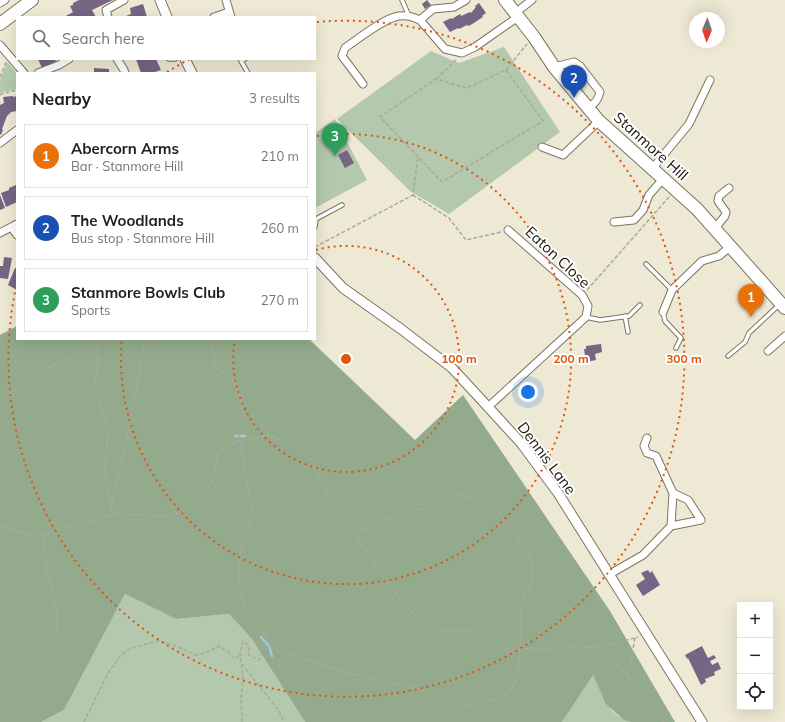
<!DOCTYPE html>
<meta charset="utf-8">
<style>
:root{--surface:#fff;--page:#f6f6f6;--text:#202124;--muted:#757577;--line:#e0e0e0;--accent:#a91445}
body{margin:0;font-family:Mulish,sans-serif;background:var(--page);color:var(--text)}
.controls{position:absolute;right:12px;bottom:12px;display:grid;overflow:hidden;border-radius:0px;box-shadow:0 4px 16px #0002}
.controls button{width:36px;height:36px;display:grid;place-items:center;padding:0;border:0;border-bottom:1px solid var(--line);background:var(--surface);color:var(--text);font:20px sans-serif}
.compass{position:absolute;left:689px;top:12px;width:36px;height:36px;border-radius:50%;background:var(--surface);box-shadow:0 4px 16px #0002;rotate:182deg}
.you{position:absolute;left:528px;top:392px;width:14px;height:14px;margin:-10px;border:3px solid #fff;border-radius:50%;background:#1a73e8;box-shadow:0 0 0 6px #1a73e833}
.badge{display:grid;place-items:center;width:26px;height:26px;border-radius:50%;background:var(--accent);color:#fff;font-size:13px;font-weight:700}
.pin{position:absolute;translate:-50% -33px;filter:drop-shadow(0 1px 2px #0008)}
.pin::after{content:'';position:absolute;top:21px;width:14px;height:12px;background:inherit;clip-path:polygon(0 0,100% 0,50% 100%)}
.list{margin:0;padding:0;list-style:none}
h2{display:flex;justify-content:space-between;align-items:center;height:52px;margin:0;padding:0 16px;font-size:17px}
h2 small{font-size:13px;font-weight:400;color:var(--muted)}
.list li{display:grid;grid-template-columns:26px 1fr auto;gap:12px;align-items:center;box-sizing:border-box;height:64px;margin:0 8px 8px;padding:0 8px;border:1px solid var(--line);border-radius:0px}
.list b{display:block;font-size:15px;white-space:nowrap}
.list p{margin:0;font-size:13px;white-space:nowrap;color:var(--muted)}
.list em{font-size:13px;font-style:normal;color:var(--muted)}
.icon{flex:none;width:22px;height:22px;fill:none;stroke:currentColor;stroke-width:2;stroke-linecap:round;stroke-linejoin:round}
.map{position:relative;flex:none;width:785px;height:722px;overflow:hidden}
.search{position:absolute;background:var(--surface);box-shadow:0 4px 16px #0002;left:16px;top:16px;width:300px;height:44px;display:flex;align-items:center;gap:10px;box-sizing:border-box;padding:0 14px;border-radius:0px;color:var(--muted);font-size:15px}
.panel{position:absolute;background:var(--surface);box-shadow:0 4px 16px #0002;left:16px;top:72px;width:300px;height:268px;border-radius:0px}
.map>svg:first-child{display:block}
</style>
<div class="map">
<svg width="785" height="722" viewBox="0 0 785 722">
<rect width="100%" height="100%" fill="#ede9d4"/>
<!-- green -->
<path fill="#b3c8ad" d="M504 47 560 132 449 214 410 191 337 119 431 51 459 63Z
M7 62 17 73V89L3 92 0 94V80Z
M335 119 367 180 315 208V133Z
M125 594 176 619 229 614 252 639 305 722H41L64 710Z
M593 674C602 694 609 716 631 722H562Z"/>
<!-- forest -->
<path fill="#93ab8c" d="M17 326V339H309L415 440 463 395 610 611 675 722H631L624 720 606 704 593 675 562 722H305L252 639 229 614 176 619 125 594 64 710 41 722H0V335Z"/>
<g fill="none" stroke-linecap="round" stroke-linejoin="round">
<!-- stream -->
<path stroke="#a0c7de" stroke-width="2.5" d="M235 436H245
M261 637 269 646 272 656"/>
</g>
<!-- building -->
<path fill="#766585" d="M79 0H113L92 10 96 17H64L73 12 70 6 73 5V3Z
M427 0 431 5 425 9 422 4Z
M479 3 486 13 482 16 483 17 469 26 467 25 459 29 458 28 450 32 443 22 451 18 452 19 460 14 461 16 470 12 471 13 476 7 475 6Z
M143 4 147 17H126V16L131 14 130 8Z
M38 59H55L56 61 42 68Z
M136 59H156L161 70 152 73H141Z
M94 68 109 69V73H94Z
M13 96V97L17 96V111L11 112 7 116 2 129 3 130 1 135 0 134V105L4 103 3 97Z
M347 150 354 163 345 168 338 155Z
M16 185 17 188V202L6 207 1 193 9 190V188Z
M0 195 5 208 0 210Z
M4 257 12 258 8 279 0 278V266H3Z
M15 268H17V290L8 285Z
M601 344 602 352 595 354 596 360 586 362 584 349H586V346Z
M648 570 650 573 652 571 660 585 643 596 636 585 645 579 641 573Z
M702 646 708 658 714 655 716 658 710 661 712 665 718 662 721 669 714 672 715 675 705 679 706 682 701 685 688 658 687 659 685 655Z"/>
<g fill="none" stroke-linecap="round" stroke-linejoin="round">
<!-- service casing -->
<g stroke="#7a7663" stroke-width="5.5">
<path id="service" d="M402 0 409 16
M169 59H175
M245 59 241 61 248 73
M315 227 316 219 342 205
M646 264 672 290
M663 312 665 321 681 338 676 348
M625 316 628 332
M586 317 600 320 629 316 640 305
M728 356 745 342 749 333 780 304"/>
</g>
<!-- minor casing -->
<g stroke="#7a7663" stroke-width="9">
<path id="minor" d="M226 0 231 17
M0 3 5 0
M515 13 532 0
M108 17 106 10 124 0
M214 17 229 12
M420 20 433 9 454 7 466 0
M0 45 24 73
M117 59 124 70 125 73
M554 67 574 62 580 66 600 92C598 100 595 104 587 108
M38 73 59 65 69 59
M363 84 342 56 345 48C358 39 384 18 399 16 406 15 414 17 420 20L445 49 462 53 475 47 518 17
M0 143 17 130
M542 147 563 155 599 121
M652 169 689 124 710 80
M614 222 634 220 643 210 649 195 663 179
M11 227 17 235
M715 228 725 216 726 212 718 201 719 196 729 188
M0 233 17 224
M663 312 672 290 702 261 719 256 731 246
M768 351 785 336
M488 407 586 317 588 306 582 295 508 230
M647 438 644 446 647 453 656 456 673 493
M610 574 643 555 671 526 673 493 688 500 701 520 671 526"/>
</g>
<!-- tertiary casing -->
<g stroke="#7a7663" stroke-width="11">
<path id="tertiary" d="M160 0 167 17
M185 59 192 73
M315 258 343 288 401 329 452 368 488 407 521 443 558 493 702 722"/>
</g>
<!-- primary casing -->
<g stroke="#7a7663" stroke-width="14">
<path id="primary" d="M505 0 534 37 554 67 599 121 697 209 785 308
M0 24 32 0"/>
</g>
<!-- path -->
<path stroke="#aca998" stroke-width="1.5" stroke-dasharray="4 2" stroke-linecap="butt" d="M506 70 543 121 442 182 380 117 436 79 467 88 506 70 527 44
M0 77 6 62
M436 79 456 60
M0 95 4 93 17 90
M0 102V103
M413 195 449 218 466 240 501 232
M315 247 413 195 418 156
M587 290 669 197
M103 339 99 345 95 383 108 432 104 473 112 505 120 514
M208 339 213 349 215 364 217 369 230 376 235 385 241 401 243 415 249 420 262 425 267 431 268 435
M0 404 14 391 43 370 99 345
M239 433 249 497 253 510 243 539 239 565 240 589 247 619 262 630 274 648
M109 516 129 429 145 339
M0 526 26 534H44L109 516 120 514 171 516 193 508 213 480 217 455C221 452 225 447 230 445 242 438 256 440 268 435L295 446 312 461 327 494 361 544 370 554 380 574 398 597 421 621H426C438 633 455 631 471 630L485 642 495 648 520 649 601 647 638 637
M635 638 628 675 648 710 660 716 663 722
M605 660 615 663 628 675
M242 664 279 711 284 722
M0 701 56 642 57 608 46 569 44 535
M84 722 108 673 121 655 131 648 158 641 171 644 196 655 205 653 219 646 227 651 235 659 240 654
M242 722 241 697 243 680 240 654 243 641 248 645 249 655 259 660 264 645 340 671 423 690 458 708 505 697 518 678 521 635 520 608 533 577 530 553 495 508 452 491 446 495 438 506 426 510 413 509 354 533"/>
<!-- service -->
<use href="#service" stroke="#fff" stroke-width="3.5"/>
<!-- minor -->
<use href="#minor" stroke="#fff" stroke-width="7"/>
<!-- tertiary -->
<use href="#tertiary" stroke="#fff" stroke-width="9"/>
<!-- primary -->
<use href="#primary" stroke="#fff" stroke-width="12"/>
</g>
<!-- distance rings -->
<g fill="none" stroke="#de560c" stroke-width="2" stroke-dasharray="2 4">
<path d="M316 250A113 113 0 1 1 235 339"/>
<path d="M317 136A225 225 0 1 1 122 339"/>
<path d="M167 72A338 338 0 0 1 190 59M317 22A338 338 0 1 1 17 283"/>
</g>
<g text-anchor="middle" dominant-baseline="central" stroke-width="4" stroke-linejoin="round" paint-order="stroke">
<!-- street labels -->
<g font-size="15" fill="#17150e" stroke="#fff">
<text transform="translate(651 146) rotate(42)">Stanmore Hill</text>
<text transform="translate(558 257) rotate(43)">Eaton Close</text>
<text transform="translate(547 458) rotate(53)">Dennis Lane</text>
</g>
</g>
<circle cx="346" cy="359" r="6" fill="#de560c" stroke="#fff" stroke-width="2"/>
<g font-size="12" text-anchor="middle" font-weight="bold" fill="#de560c" stroke="#fff" stroke-width="4" stroke-linejoin="round" paint-order="stroke">
<text x="459" y="363">100 m</text>
<text x="571" y="363">200 m</text>
<text x="684" y="363">300 m</text>
</g>
</svg>
<div class="controls">
<button>+</button>
<button>−</button>
<button><svg class="icon" aria-label="locate" viewBox="0 0 24 24"><circle cx="12" cy="12" r="6"/><path d="M12 2v4M12 18v4M2 12h4M18 12h4"/></svg></button>
</div>
<svg class="compass" viewBox="-18 -18 36 36"><path d="M0-13l5 13h-10z" fill="#e53935"/><path d="M0 13l5-13h-10z" fill="#757577"/></svg>
<div class="you"></div>
<div class="pin badge" style="left:751px;top:317px;background:#e8710a">1</div>
<div class="pin badge" style="left:574px;top:98px;background:#1a4fb4">2</div>
<div class="pin badge" style="left:335px;top:156px;background:#2e9e5b">3</div>
<div class="search"><svg class="icon" aria-label="search" viewBox="0 0 24 24"><circle cx="10" cy="10" r="6"/><path d="M15 15l6 6"/></svg>Search here</div>
<section class="panel">
<h2>Nearby<small>3 results</small></h2>
<ul class="list">
<li><span class="badge" style="background:#e8710a">1</span><div><b>Abercorn Arms</b><p>Bar · Stanmore Hill</p></div><em>210 m</em></li>
<li><span class="badge" style="background:#1a4fb4">2</span><div><b>The Woodlands</b><p>Bus stop · Stanmore Hill</p></div><em>260 m</em></li>
<li><span class="badge" style="background:#2e9e5b">3</span><div><b>Stanmore Bowls Club</b><p>Sports</p></div><em>270 m</em></li>
</ul>
</section>
</div>
